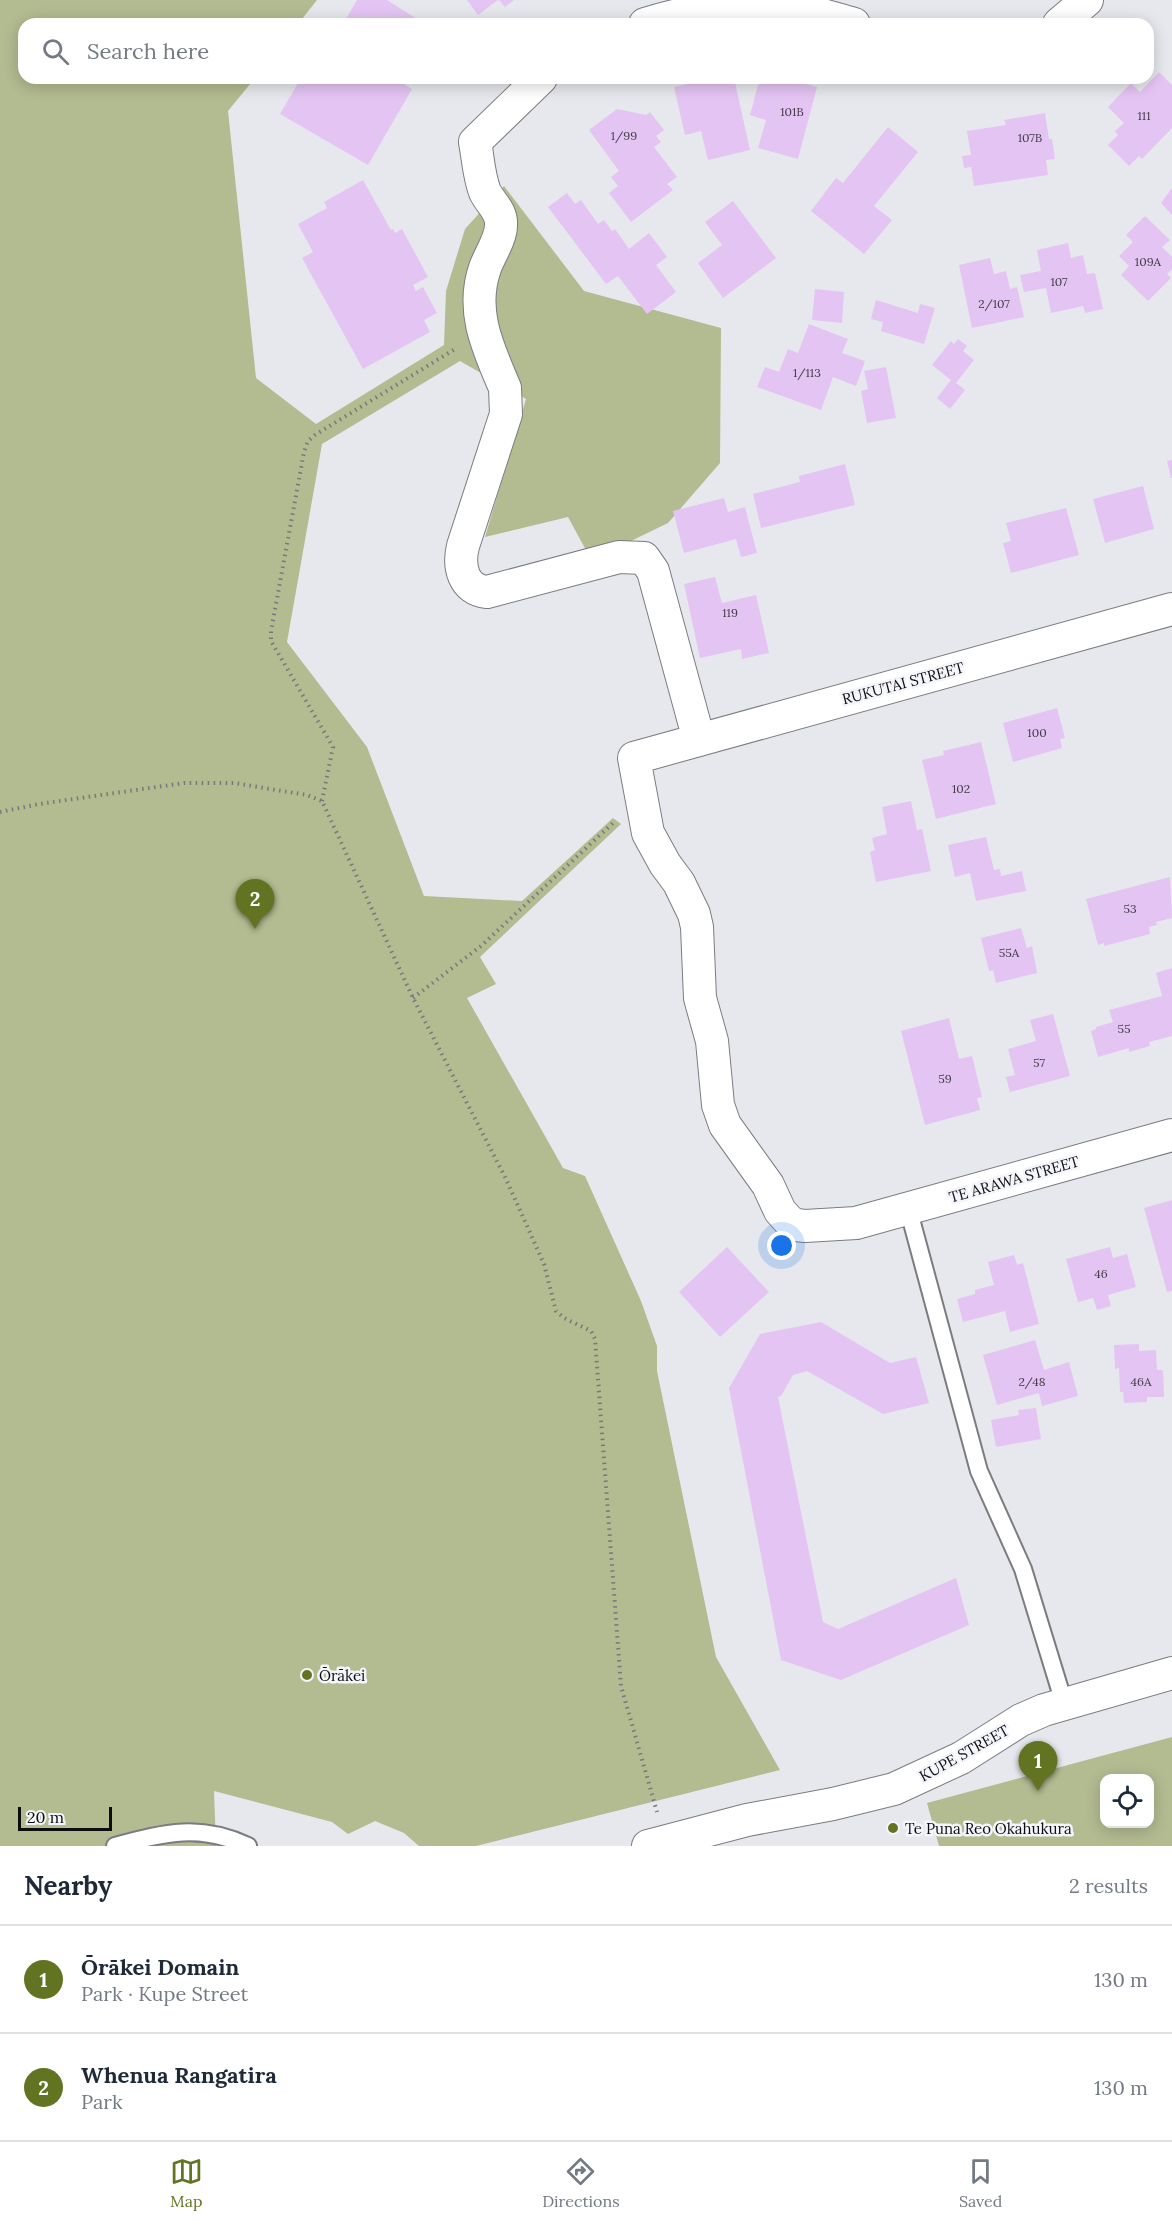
<!DOCTYPE html>
<meta charset="utf-8">
<style>
:root{--surface:#fff;--page:#f6f6f7;--text:#1f2937;--muted:#747a83;--line:#e0e1e3;--accent:#627422}
body{margin:0;font-family:Lora,serif;background:var(--page);color:var(--text)}
.controls{position:absolute;right:18px;bottom:18px;display:grid;overflow:hidden;border-radius:12px;box-shadow:0 3px 15px #0003}
.controls button{width:54px;height:54px;display:grid;place-items:center;padding:0;border:0;border-bottom:2px solid var(--line);background:var(--surface);color:var(--text);font:30px sans-serif}
.scale{position:absolute;left:18px;bottom:15px;width:94px;box-sizing:border-box;padding-left:6px;border:3px solid #0d0d0f;border-top:0;font-size:16px;line-height:21px;white-space:nowrap;color:#0d0d0f;-webkit-text-stroke:4px #f4f5fb;paint-order:stroke}
.you{position:absolute;left:782px;top:1246px;width:21px;height:21px;margin:-15px;border:4px solid #fff;border-radius:50%;background:#1a73e8;box-shadow:0 0 0 9px #1a73e833}
.badge{display:grid;place-items:center;width:39px;height:39px;border-radius:50%;background:var(--accent);color:#fff;font-size:20px;font-weight:700}
.pin{position:absolute;translate:-50% -50px;filter:drop-shadow(0 2px 3px #0008)}
.pin::after{content:'';position:absolute;top:32px;width:21px;height:18px;background:inherit;clip-path:polygon(0 0,100% 0,50% 100%)}
.list{margin:0;padding:0;list-style:none}
h2{display:flex;justify-content:space-between;align-items:center;height:78px;margin:0;padding:0 24px;font-size:26px}
h2 small{font-size:20px;font-weight:400;color:var(--muted)}
.list li{display:grid;grid-template-columns:39px 1fr auto;gap:18px;align-items:center;box-sizing:border-box;height:108px;padding:0 24px;border-top:2px solid var(--line)}
.list b{display:block;font-size:22px;white-space:nowrap}
.list p{margin:0;font-size:20px;white-space:nowrap;color:var(--muted)}
.list em{font-size:20px;font-style:normal;color:var(--muted)}
.icon{flex:none;width:33px;height:33px;fill:none;stroke:currentColor;stroke-width:2;stroke-linecap:round;stroke-linejoin:round}
.map{position:relative;flex:none;width:1172px;height:1846px;overflow:hidden}
.search{position:absolute;background:var(--surface);box-shadow:0 3px 15px #0003;left:18px;right:18px;top:18px;height:66px;display:flex;align-items:center;gap:15px;box-sizing:border-box;padding:0 21px;border-radius:18px;color:var(--muted);font-size:22px}
.sheet{height:294px;background:var(--surface)}
nav{display:flex;justify-content:space-around;align-items:center;box-sizing:border-box;height:84px;border-top:2px solid var(--line);background:var(--surface);font-size:16px;color:var(--muted)}
nav a{display:grid;justify-items:center;gap:3px}
nav .on{color:var(--accent)}
.map>svg:first-child{display:block}
</style>
<div class="map">
<svg width="1172" height="1846" viewBox="0 0 1172 1846">
<rect width="100%" height="100%" fill="#e7e8ed"/>
<!-- green -->
<path fill="#b3bb91" fill-rule="evenodd" d="M0 0H317L298 24H24V78H255L228 111 256 378 316 424 444 345 446 291 465 229 504 186 584 291 721 328 720 463 668 523 631 541 587 552 568 517 485 537 526 399 460 361 322 444 287 642 367 747 424 896 522 901 613 818 621 824 480 957 496 984 467 998 563 1168 585 1176 641 1301 657 1346V1371L716 1657 780 1770 476 1846H419L404 1833 375 1821 348 1834 332 1822 214 1791 216 1846H0Z
M1172 1737V1846H939L927 1803ZM1104 1778H1150V1824H1104Z"/>
<!-- building -->
<path fill="#e4c4f3" d="M357 0H387L425 24H343Z
M467 0H498L478 15Z
M499 0H514L505 7Z
M1159 72 1172 85V128L1142 159 1139 156 1129 166 1108 145 1118 135 1115 131 1124 123 1108 107 1131 83 1140 92Z
M301 78H407L404 84 412 89 368 165 280 114Z
M714 78H734L750 150 708 160 701 131 685 135 674 87Z
M760 78H783L817 87 798 159 758 148 766 120 750 115Z
M617 109 646 115 650 112 664 130 656 136 661 142 654 147 677 177 667 184 673 190 631 222 609 193 618 186 611 177 619 171 589 130Z
M1045 113 1049 139H1052L1055 159 1046 160 1048 175 974 186 971 167 964 168 962 156 971 155 967 131 1006 125 1004 120Z
M888 127 918 152 874 206 892 220 864 254 811 211 836 178 843 183Z
M363 180 391 230 393 229 395 233 402 229 428 277 413 285 416 291 423 287 437 313 424 320 430 332 363 369 302 258 313 252 298 224 327 208 324 202Z
M1172 188V215L1161 203Z
M567 193 575 204 581 200 598 224 604 220 612 231 615 229 629 249 649 233 667 257 656 265 676 292 647 314 618 276 606 284 548 207Z
M733 201 776 258 723 298 698 263 722 245 705 222Z
M1145 216 1170 240 1162 247 1172 257V269L1167 274 1171 278 1148 301 1121 275 1129 266 1119 256 1133 242 1126 235Z
M1068 243 1071 258 1083 255 1087 274 1095 273 1103 309 1085 313 1083 306 1051 313 1046 288 1024 292 1020 275 1041 271 1037 250Z
M990 258 994 274 1006 271 1010 289 1017 287 1024 317 972 328 959 265Z
M815 289 844 292 842 323 812 320Z
M876 300 918 313 920 304 935 308 924 344 881 331 883 322 871 319Z
M809 324 848 339 842 353 865 361 856 386 833 377 821 410 757 387 765 367 779 372 788 349 798 353Z
M958 339 967 346 963 351 974 360 956 383 965 390 950 409 937 398 951 380 932 365 951 341 954 344Z
M886 367 896 418 867 423 861 391 868 389 864 371Z
M1172 460V478H1171L1167 461Z
M845 464 855 505 761 528 753 494 800 482 799 476Z
M1143 486 1154 529 1105 543 1093 499Z
M724 498 728 512 745 507 757 553 741 557 736 539 684 553 673 511Z
M1066 508 1079 555 1011 573 1003 543 1011 541 1006 523Z
M715 577 722 603 756 595 769 653 742 659 741 649 700 658 684 584Z
M1057 708 1065 738 1060 739 1062 748 1013 762 1003 723Z
M981 742 996 804 936 819 922 760 944 755 943 751Z
M911 801 917 830 922 829 931 871 876 882 870 852 875 850 872 838 887 834 882 807Z
M986 837 994 870 1000 869 1001 876 1022 871 1026 891 976 901 970 873 955 877 948 845Z
M1170 877 1172 918 1156 922 1157 925 1149 927 1150 934 1104 946V943L1098 945 1086 899Z
M1021 928 1027 948 1032 946 1037 973 996 983 993 970 989 971 981 938Z
M1172 968V1036L1149 1042 1150 1046 1129 1052V1048L1098 1057 1091 1031 1096 1029V1027L1113 1022 1109 1010 1162 996 1156 973Z
M1053 1014 1070 1076 1010 1092 1006 1077 1015 1075 1008 1049 1036 1041 1030 1020Z
M949 1018 959 1059 972 1056 982 1097 977 1098 980 1110 925 1125 901 1031Z
M1172 1200V1291L1167 1292 1144 1208Z
M727 1247 769 1292 720 1337 679 1292Z
M1110 1247 1113 1258 1127 1254 1136 1287 1108 1295 1111 1306 1097 1310 1093 1298 1078 1302 1066 1259Z
M1014 1255 1017 1265 1023 1263 1039 1324 1010 1332 1005 1311 963 1322 957 1299 975 1294V1290L994 1285 988 1262Z
M821 1322 890 1363 916 1357 929 1403 883 1414 807 1371 793 1375 781 1396 778 1397 823 1622 838 1629 956 1578 969 1625 841 1680 781 1660 729 1388 760 1334Z
M1035 1340 1044 1370 1069 1362 1078 1396 1042 1406 1039 1393 997 1405 983 1355Z
M1139 1344V1351L1156 1350 1157 1370H1163L1164 1397H1147V1402L1124 1403 1123 1392H1120L1119 1368 1115 1369 1114 1345Z
M1036 1408 1041 1439 996 1447 991 1420 1019 1415 1018 1410Z"/>
<g fill="none" stroke-linecap="round" stroke-linejoin="round">
<!-- lane casing -->
<g stroke="#7b7c81" stroke-width="20">
<path id="lane" d="M908 1208 979 1471 1023 1569 1064 1703
M115 1846C164 1833 199 1823 248 1846"/>
</g>
<!-- street casing -->
<g stroke="#7b7c81" stroke-width="34">
<path id="street" d="M645 24C690 10 739 2 787 7 809 10 832 18 854 24
M1059 24 1087 0
M541 78 475 142C478 158 479 177 485 192 491 204 502 211 501 225 501 239 490 254 485 268 470 311 488 348 505 388L506 414 463 546C458 566 463 590 487 592L619 557 644 558 653 571 699 740
M1172 609 634 758 648 833 665 864 679 883 694 914 697 927 700 998 712 1041 718 1105 725 1125 768 1185 780 1211 789 1221 796 1225 805 1226 856 1223 1172 1135
M648 1846 747 1820 833 1804 894 1789 961 1758 1021 1720 1044 1710 1172 1673"/>
</g>
<!-- path -->
<path stroke="#78787c" stroke-width="4" stroke-dasharray="1.5 4.5" stroke-linecap="butt" d="M322 801 333 747 271 641V631L304 452 308 441 315 435 455 349
M0 812 39 804 184 783H234L307 795 322 801 413 998 506 1179 544 1264 556 1311 564 1318 591 1331 595 1339 621 1686 657 1812
M413 998 481 946 613 823"/>
<!-- lane -->
<use href="#lane" stroke="#fff" stroke-width="16"/>
<!-- street -->
<use href="#street" stroke="#fff" stroke-width="32"/>
</g>
<!-- markers -->
<g fill="#627422" stroke="#f4f5fb" stroke-width="2">
<circle cx="307" cy="1675" r="6"/>
<circle cx="893" cy="1828" r="6"/>
</g>
<g text-anchor="middle" dominant-baseline="central" stroke-width="5" stroke-linejoin="round" paint-order="stroke">
<!-- number labels -->
<g font-size="12" fill="#433b48">
<text x="792" y="111">101B</text>
<text x="1144" y="115">111</text>
<text x="624" y="135">1/99</text>
<text x="1030" y="137">107B</text>
<text x="1148" y="261">109A</text>
<text x="1059" y="281">107</text>
<text x="994" y="303">2/107</text>
<text x="807" y="372">1/113</text>
<text x="730" y="612">119</text>
<text x="1037" y="732">100</text>
<text x="961" y="788">102</text>
<text x="1130" y="908">53</text>
<text x="1009" y="952">55A</text>
<text x="1124" y="1028">55</text>
<text x="1039" y="1062">57</text>
<text x="945" y="1078">59</text>
<text x="1101" y="1273">46</text>
<text x="1032" y="1381">2/48</text>
<text x="1141" y="1381">46A</text>
</g>
<!-- street labels -->
<g font-size="15" fill="#0d0d0f" stroke="#f4f5fb">
<text transform="translate(903 683) rotate(-15)">RUKUTAI STREET</text>
<text transform="translate(1014 1179) rotate(-16)">TE ARAWA STREET</text>
<text transform="translate(964 1753) rotate(-29)">KUPE STREET</text>
</g>
<!-- poi labels -->
<g font-size="15" fill="#0d0d0f" stroke="#f4f5fb" text-anchor="start">
<text x="319" y="1675">Ōrākei</text>
<text x="905" y="1828">Te Puna Reo Okahukura</text>
</g>
</g>
</svg>
<div class="controls">
<button><svg class="icon" aria-label="locate" viewBox="0 0 24 24"><circle cx="12" cy="12" r="6"/><path d="M12 2v4M12 18v4M2 12h4M18 12h4"/></svg></button>
</div>
<div class="scale">20 m</div>
<div class="you"></div>
<div class="pin badge" style="left:1038px;top:1791px">1</div>
<div class="pin badge" style="left:255px;top:929px">2</div>
<div class="search"><svg class="icon" aria-label="search" viewBox="0 0 24 24"><circle cx="10" cy="10" r="6"/><path d="M15 15l6 6"/></svg>Search here</div>
</div>
<section class="sheet">
<h2>Nearby<small>2 results</small></h2>
<ul class="list">
<li><span class="badge">1</span><div><b>Ōrākei Domain</b><p>Park · Kupe Street</p></div><em>130 m</em></li>
<li><span class="badge">2</span><div><b>Whenua Rangatira</b><p>Park</p></div><em>130 m</em></li>
</ul>
</section>
<nav>
<a class="on"><svg class="icon" aria-label="map" viewBox="0 0 24 24"><path d="M3 6l6-2 6 2 6-2v14l-6 2-6-2-6 2zM9 4v14M15 6v14"/></svg>Map</a>
<a><svg class="icon" aria-label="directions" viewBox="0 0 24 24"><path d="M12 3l9 9-9 9-9-9zM9 14v-3h6M13 9l2 2-2 2"/></svg>Directions</a>
<a><svg class="icon" aria-label="saved" viewBox="0 0 24 24"><path d="M7 4h10v16l-5-4-5 4z"/></svg>Saved</a>
</nav>
